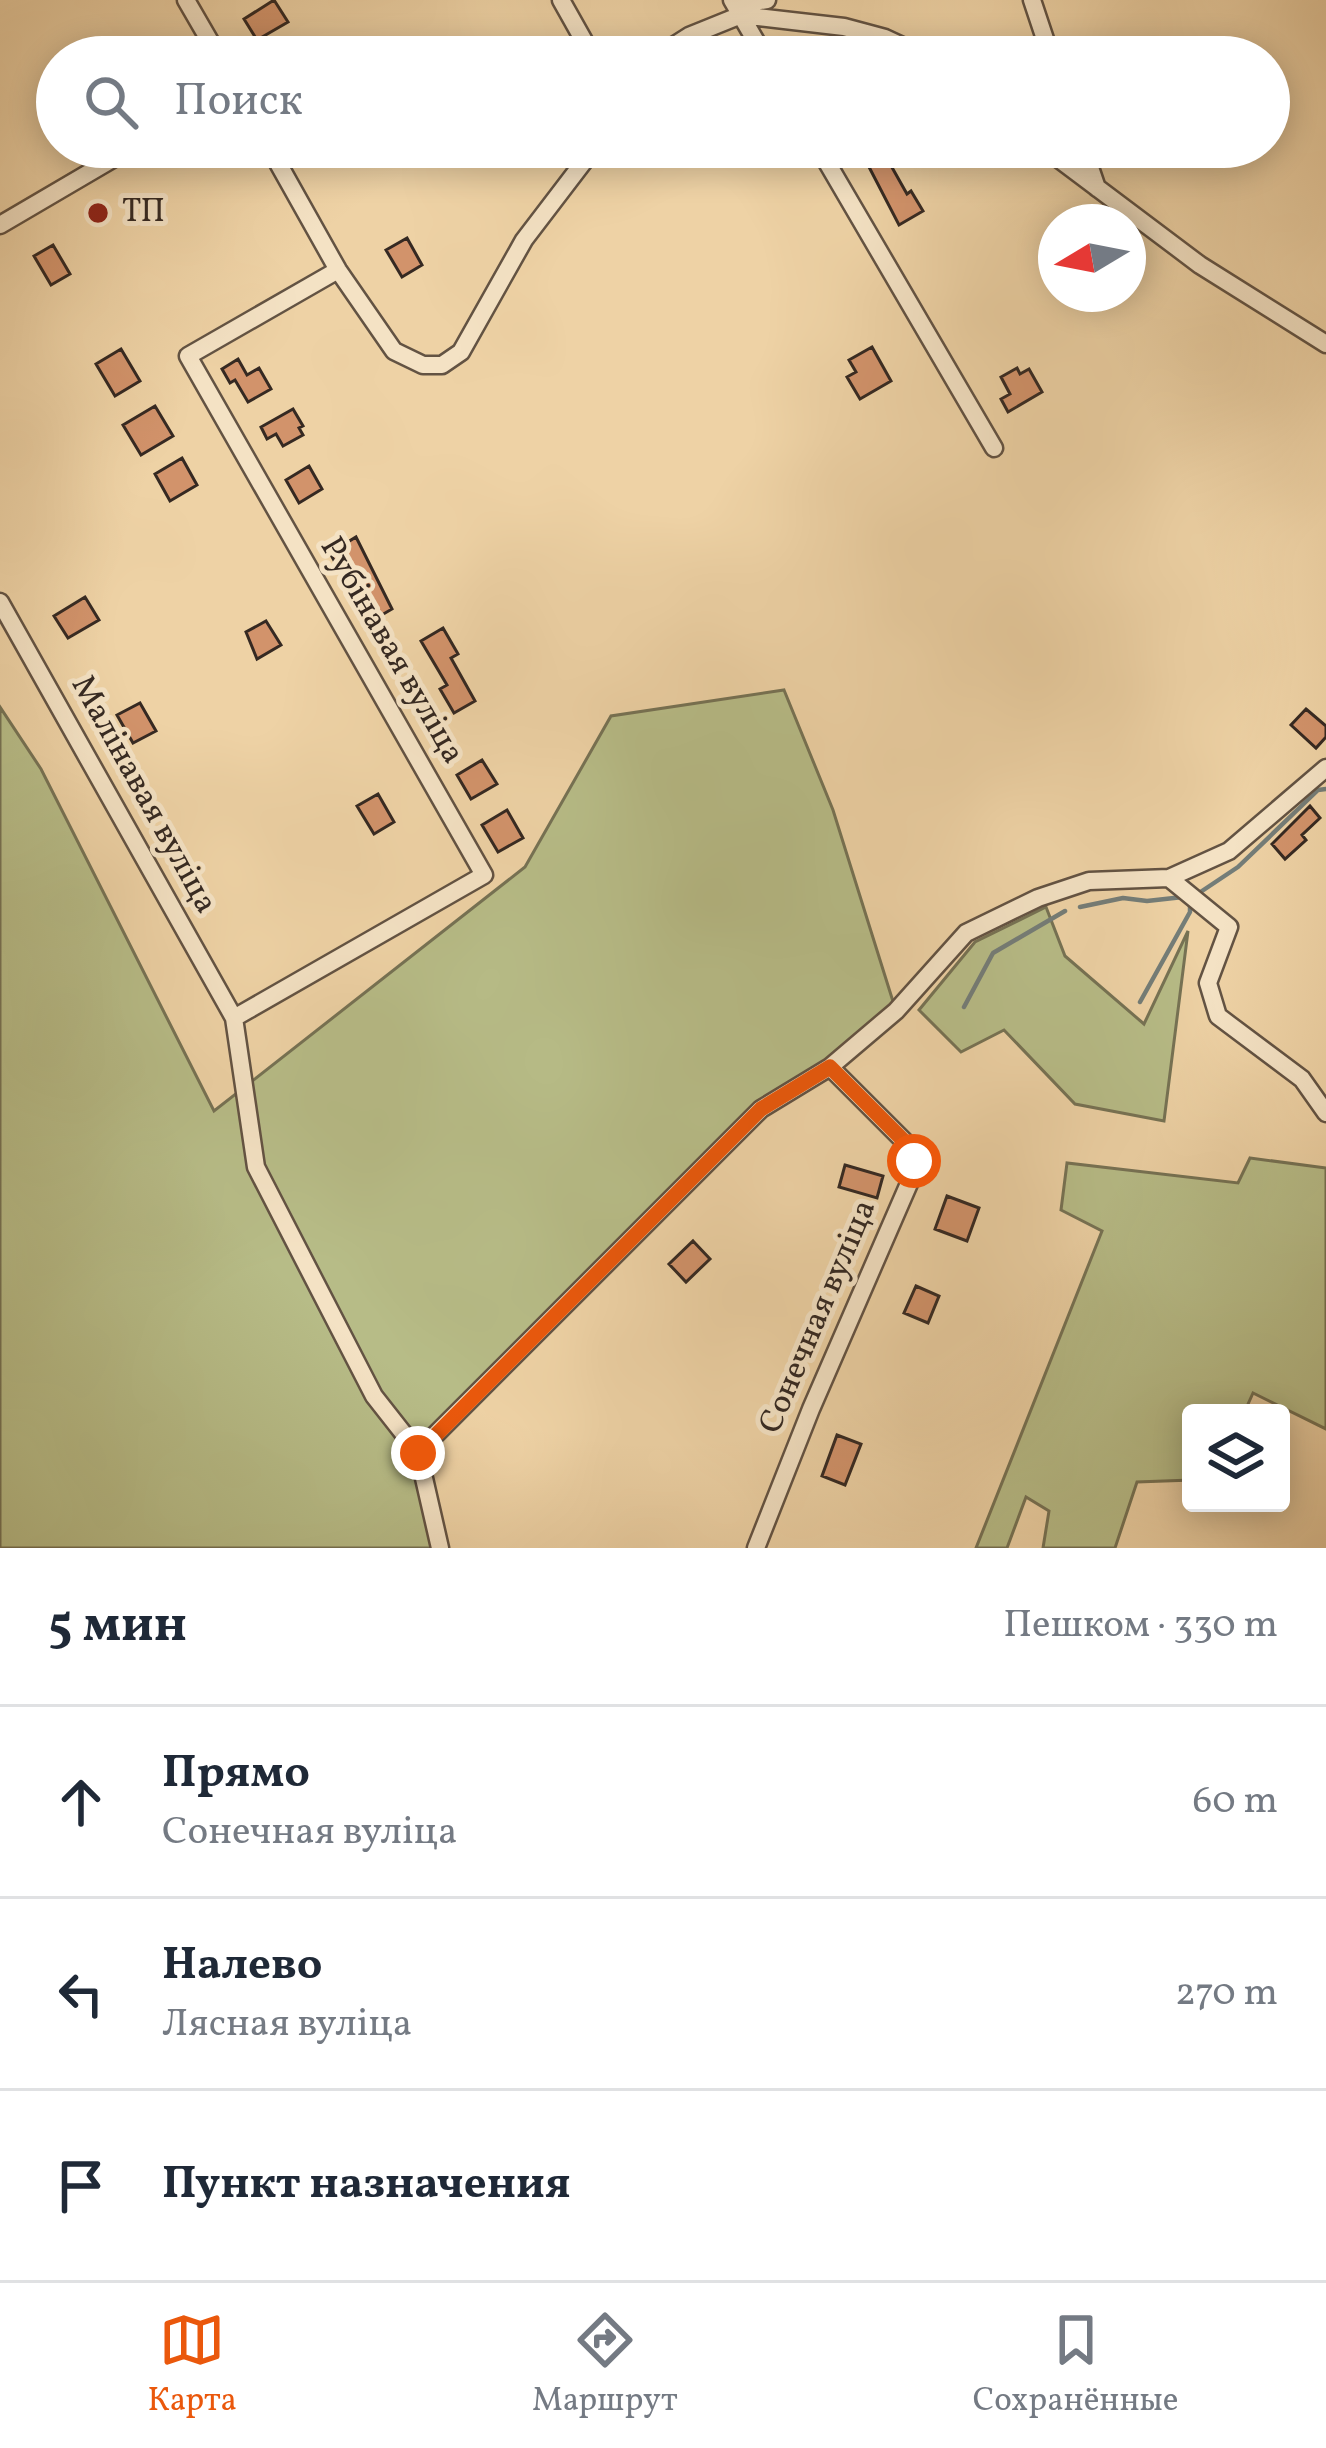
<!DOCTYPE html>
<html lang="ru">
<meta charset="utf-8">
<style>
:root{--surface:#fff;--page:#f2f2f3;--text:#1f2937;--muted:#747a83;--line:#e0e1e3;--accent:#ea580c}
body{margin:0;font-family:Vollkorn,serif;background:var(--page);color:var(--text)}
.controls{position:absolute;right:36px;bottom:36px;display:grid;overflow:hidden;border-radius:12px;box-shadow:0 6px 30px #0003}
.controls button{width:108px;height:108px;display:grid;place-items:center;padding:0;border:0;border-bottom:3px solid var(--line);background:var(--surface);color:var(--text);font:60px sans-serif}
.compass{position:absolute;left:1038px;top:204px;width:108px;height:108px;border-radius:50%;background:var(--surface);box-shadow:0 6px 30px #0003;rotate:260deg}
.stop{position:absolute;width:36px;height:36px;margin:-27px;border:9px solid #ea580c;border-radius:50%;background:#fff}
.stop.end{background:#ea580c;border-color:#fff;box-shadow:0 3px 12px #0008}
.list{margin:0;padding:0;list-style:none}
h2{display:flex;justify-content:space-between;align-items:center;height:156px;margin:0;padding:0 48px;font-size:51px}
h2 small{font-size:39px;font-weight:400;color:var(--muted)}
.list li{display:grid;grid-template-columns:78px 1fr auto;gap:36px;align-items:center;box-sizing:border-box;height:192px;padding:0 48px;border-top:3px solid var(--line)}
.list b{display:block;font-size:45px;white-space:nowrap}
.list p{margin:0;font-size:39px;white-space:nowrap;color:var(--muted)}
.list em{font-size:39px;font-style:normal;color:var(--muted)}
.icon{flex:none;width:66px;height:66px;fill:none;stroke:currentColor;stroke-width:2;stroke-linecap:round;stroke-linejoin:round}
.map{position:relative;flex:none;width:1326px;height:1548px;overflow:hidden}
.search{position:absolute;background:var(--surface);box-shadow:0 6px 30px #0003;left:36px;right:36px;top:36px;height:132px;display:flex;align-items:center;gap:30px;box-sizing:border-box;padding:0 42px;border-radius:66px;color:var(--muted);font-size:45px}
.sheet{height:732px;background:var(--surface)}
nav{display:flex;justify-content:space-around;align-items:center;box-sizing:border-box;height:168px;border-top:3px solid var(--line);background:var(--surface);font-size:33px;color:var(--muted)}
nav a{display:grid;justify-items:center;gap:6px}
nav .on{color:var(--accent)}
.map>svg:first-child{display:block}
</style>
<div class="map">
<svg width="1326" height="1548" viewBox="0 0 1326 1548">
<rect width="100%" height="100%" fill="#eed2a5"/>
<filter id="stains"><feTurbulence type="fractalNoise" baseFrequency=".00167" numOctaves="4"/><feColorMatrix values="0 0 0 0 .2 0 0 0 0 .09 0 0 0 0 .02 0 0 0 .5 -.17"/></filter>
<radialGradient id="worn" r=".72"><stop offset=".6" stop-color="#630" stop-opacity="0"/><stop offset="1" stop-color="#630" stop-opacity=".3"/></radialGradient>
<!-- green -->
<path fill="#b7bc87" stroke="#767254" stroke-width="3" d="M784 690 833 810 896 1011 761 1109 418 1452 440 1548H0V707L41 769 214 1111 525 867 611 716Z
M1046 907 1065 956 1144 1024 1188 931 1164 1121 1075 1104 1004 1030 961 1052 919 1010 975 942Z
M1250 1158 1326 1168V1429L1253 1393 1244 1413H1191V1480L1137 1482 1115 1548H1043L1049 1511 1026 1497 1007 1548H976L1102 1231 1061 1210 1067 1163 1238 1183Z"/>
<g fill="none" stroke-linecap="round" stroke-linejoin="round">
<!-- stream -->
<path stroke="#747d78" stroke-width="4.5" d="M1199 893 1238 867 1318 790 1326 789
M1080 907 1123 898 1147 901 1183 897
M1140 1002 1190 912V901
M964 1007 993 953 1065 911"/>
</g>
<!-- building -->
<path fill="#d2936b" stroke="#352922" stroke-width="3" d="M274 0 288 22 257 40 244 19Z
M885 155 907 194 911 191 923 211 899 225 868 165Z
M407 238 422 265 402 277 386 250Z
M53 245 70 274 51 285 34 256Z
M872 347 891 381 860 399 847 377 856 372 849 360Z
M121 349 140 381 115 396 96 364Z
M238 359 247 375 259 368 271 389 248 402 235 380 230 383 222 369Z
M1017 368 1020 374 1029 369 1042 392 1008 412 1001 399 1010 394 1001 377Z
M155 406 173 436 141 455 123 425Z
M293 409 303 426 299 428 303 435 283 446 276 434 267 439 261 427Z
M182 458 197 485 170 501 155 474Z
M309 466 322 489 299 503 286 480Z
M356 537 392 609 368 623 330 553Z
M85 597 99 620 68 638 54 616Z
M266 621 281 645 257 659 246 632Z
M443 628 458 654 451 658 475 701 454 713 440 689 447 685 421 641Z
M140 703 156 731 133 743 117 715Z
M1306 709 1326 726V737L1316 748 1291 725Z
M482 760 497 784 471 799 457 775Z
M378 794 394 822 374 834 357 806Z
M1310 806 1320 818 1302 835 1306 840 1285 859 1272 844Z
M507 810 523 838 498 852 482 825Z
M845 1165 883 1176 877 1198 839 1187Z
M947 1196 979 1208 967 1241 935 1229Z
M693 1241 710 1259 686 1282 669 1264Z
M916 1286 939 1296 928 1323 904 1313Z
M837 1435 861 1444 845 1485 822 1476Z"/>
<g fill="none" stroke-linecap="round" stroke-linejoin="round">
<!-- minor casing -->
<g stroke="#635343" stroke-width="21">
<path id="minor" d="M186 0 219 57
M561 0 593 57
M732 0 765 57
M1032 0 1051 57
M735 5 767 0
M656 57 689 36 741 15 844 27 885 38 926 57
M269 147 338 270 394 351 423 365H442L461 352 524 240 595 147
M818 147 994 448
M1043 147 1200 265 1326 344
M1083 147 1097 188
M0 225 133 147
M0 602 234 1018 256 1167 374 1396 418 1452
M1169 878 1229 927 1208 983 1218 1016 1302 1079 1326 1113
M234 1018 484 875 188 356 338 270
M440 1548 418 1452 761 1109 830 1067 896 1011 966 933 1038 898 1089 881 1169 878 1229 851 1326 768
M756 1548 811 1409 911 1179 914 1161 909 1146 830 1067"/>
</g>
<!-- minor -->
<use href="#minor" stroke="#f4e2c4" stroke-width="16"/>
</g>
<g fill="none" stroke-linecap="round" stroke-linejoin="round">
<!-- route -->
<path stroke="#ea580c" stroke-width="15" d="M418 1453 761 1109 830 1067 909 1146 914 1161"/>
</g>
<!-- markers -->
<circle fill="#8f2418" stroke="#f4e2c4" stroke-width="4.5" cx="98" cy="213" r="12"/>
<g text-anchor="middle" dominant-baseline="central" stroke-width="10" stroke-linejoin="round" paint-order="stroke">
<!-- poi labels -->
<g font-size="33" fill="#352922" stroke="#f4e2c4" text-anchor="start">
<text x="122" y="213">ТП</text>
</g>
<!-- street labels -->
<g font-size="33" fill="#352922" stroke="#f4e2c4">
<text transform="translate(391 651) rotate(60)">Рубінавая вуліца</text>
<text transform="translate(143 795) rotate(61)">Малінавая вуліца</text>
<text transform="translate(819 1317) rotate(-67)">Сонечная вуліца</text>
</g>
</g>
<rect width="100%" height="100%" filter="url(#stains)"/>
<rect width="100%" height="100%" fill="url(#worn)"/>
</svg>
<div class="controls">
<button><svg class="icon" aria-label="layers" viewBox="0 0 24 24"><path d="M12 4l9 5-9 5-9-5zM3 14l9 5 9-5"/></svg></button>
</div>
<svg class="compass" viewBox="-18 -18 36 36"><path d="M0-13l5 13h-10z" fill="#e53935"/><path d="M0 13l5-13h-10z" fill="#747a83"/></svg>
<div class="stop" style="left:914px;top:1161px"></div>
<div class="stop end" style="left:418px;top:1453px"></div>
<div class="search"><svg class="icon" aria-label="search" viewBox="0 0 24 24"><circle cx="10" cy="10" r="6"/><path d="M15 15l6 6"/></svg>Поиск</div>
</div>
<section class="sheet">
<h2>5 мин<small>Пешком · 330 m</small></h2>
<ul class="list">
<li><svg class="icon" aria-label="ahead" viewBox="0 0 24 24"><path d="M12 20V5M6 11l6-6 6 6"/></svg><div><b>Прямо</b><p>Сонечная вуліца</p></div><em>60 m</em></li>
<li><svg class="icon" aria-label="left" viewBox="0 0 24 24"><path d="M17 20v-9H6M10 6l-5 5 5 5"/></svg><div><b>Налево</b><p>Лясная вуліца</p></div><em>270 m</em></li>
<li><svg class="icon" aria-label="arrive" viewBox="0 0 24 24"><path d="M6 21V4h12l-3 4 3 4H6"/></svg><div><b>Пункт назначения</b></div></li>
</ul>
</section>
<nav>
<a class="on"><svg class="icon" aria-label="map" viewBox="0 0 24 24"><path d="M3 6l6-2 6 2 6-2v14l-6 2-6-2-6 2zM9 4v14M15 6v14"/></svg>Карта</a>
<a><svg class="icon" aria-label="directions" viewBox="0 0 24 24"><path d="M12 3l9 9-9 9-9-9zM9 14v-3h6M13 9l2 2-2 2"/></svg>Маршрут</a>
<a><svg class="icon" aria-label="saved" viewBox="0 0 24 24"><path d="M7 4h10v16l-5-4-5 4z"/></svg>Сохранённые</a>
</nav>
